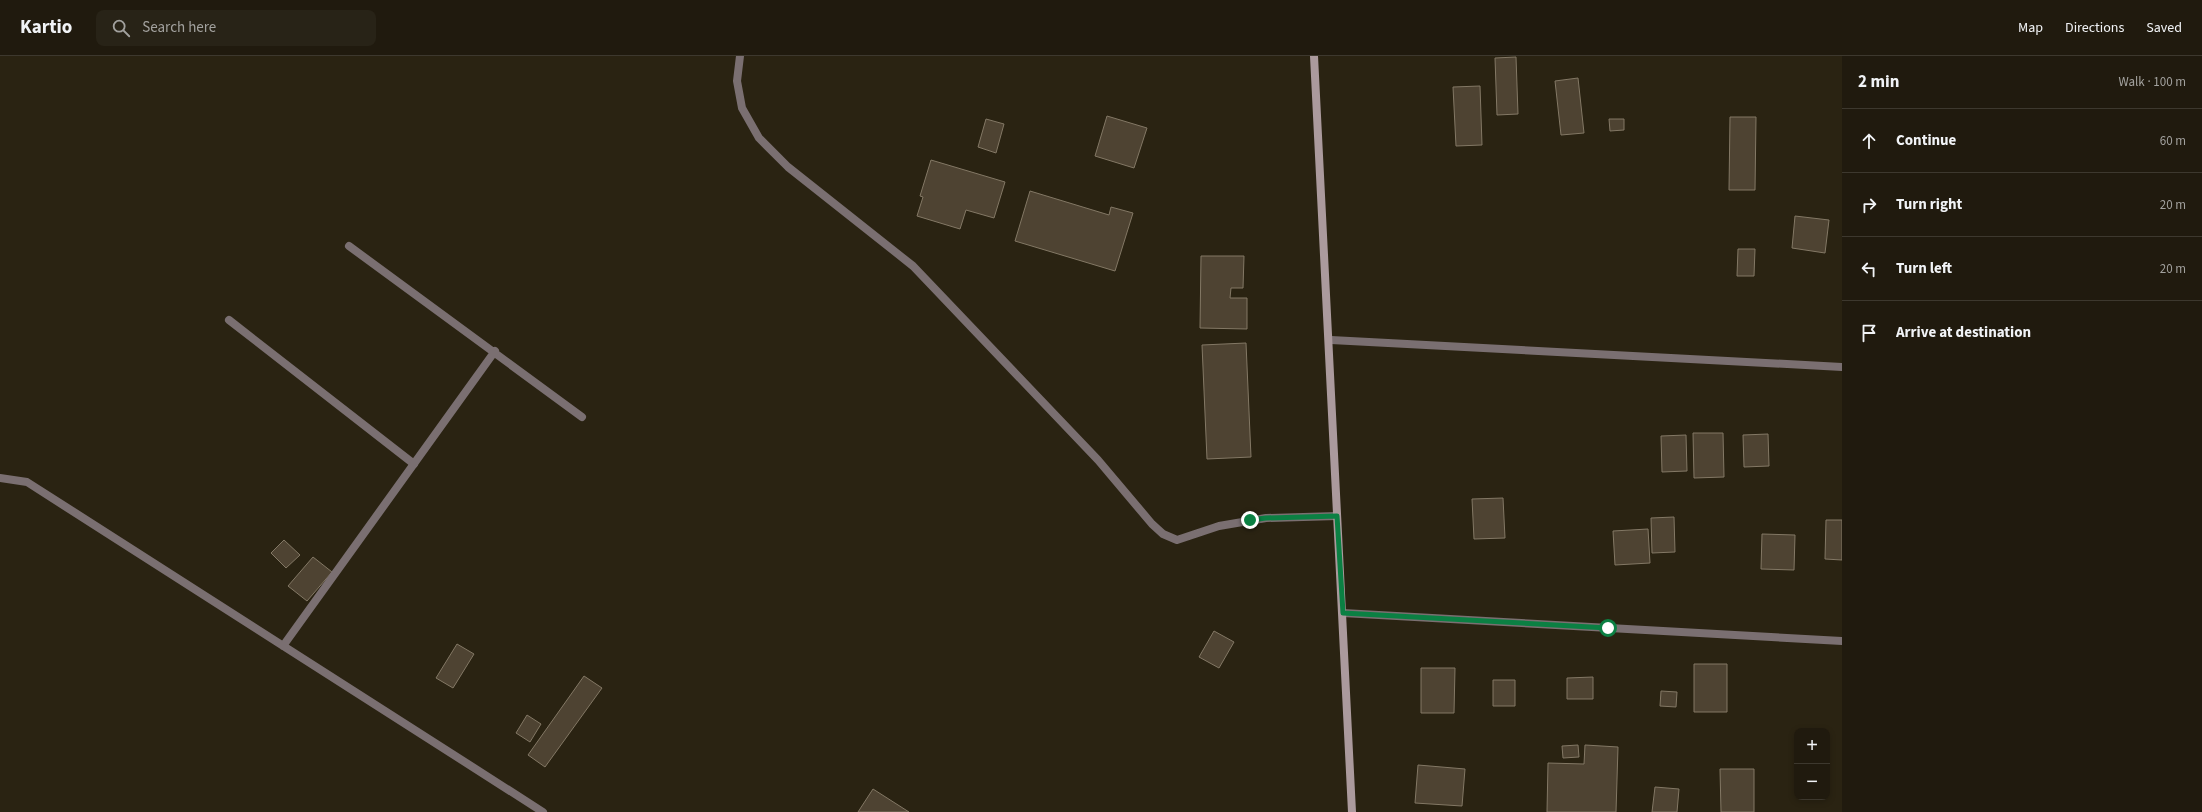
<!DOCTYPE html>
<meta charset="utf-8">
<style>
:root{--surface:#201a0e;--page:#282317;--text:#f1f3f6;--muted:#a2a19e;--line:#3d382e}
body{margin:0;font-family:"Source Sans 3",sans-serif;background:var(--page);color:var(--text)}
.controls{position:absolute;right:12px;bottom:12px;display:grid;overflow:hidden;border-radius:8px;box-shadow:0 2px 6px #0003}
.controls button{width:36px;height:36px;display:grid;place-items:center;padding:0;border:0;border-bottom:1px solid var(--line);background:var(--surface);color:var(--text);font:20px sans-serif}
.stop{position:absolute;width:12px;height:12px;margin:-9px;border:3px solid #0b8043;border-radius:50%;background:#fff}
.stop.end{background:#0b8043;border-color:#fff;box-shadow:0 1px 4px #0008}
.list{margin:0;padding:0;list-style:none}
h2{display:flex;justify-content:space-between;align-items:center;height:52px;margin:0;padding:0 16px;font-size:17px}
h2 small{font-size:13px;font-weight:400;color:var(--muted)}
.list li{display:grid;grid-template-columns:26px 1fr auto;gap:12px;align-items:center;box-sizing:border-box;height:64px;padding:0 16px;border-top:1px solid var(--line)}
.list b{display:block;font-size:15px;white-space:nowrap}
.list em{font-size:13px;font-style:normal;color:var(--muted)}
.icon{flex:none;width:22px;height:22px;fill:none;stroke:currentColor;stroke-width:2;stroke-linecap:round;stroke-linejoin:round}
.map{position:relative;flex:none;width:1842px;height:756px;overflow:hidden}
header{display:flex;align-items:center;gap:24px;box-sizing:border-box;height:56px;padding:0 20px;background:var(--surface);border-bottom:1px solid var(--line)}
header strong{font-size:19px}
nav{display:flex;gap:22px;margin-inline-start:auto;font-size:14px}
.search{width:280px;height:36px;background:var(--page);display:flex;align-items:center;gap:10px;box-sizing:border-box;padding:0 14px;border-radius:8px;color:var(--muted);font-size:15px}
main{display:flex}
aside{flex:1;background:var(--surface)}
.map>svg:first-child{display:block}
</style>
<header>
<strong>Kartio</strong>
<div class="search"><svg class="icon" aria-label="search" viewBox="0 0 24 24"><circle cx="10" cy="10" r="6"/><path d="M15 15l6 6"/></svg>Search here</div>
<nav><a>Map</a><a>Directions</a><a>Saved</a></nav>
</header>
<main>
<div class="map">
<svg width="1842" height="756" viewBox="0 0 1842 756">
<rect width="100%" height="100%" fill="#2a2312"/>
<!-- building -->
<path fill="#4e4332" stroke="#837865" d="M1516 1 1518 58 1497 59 1495 2Z
M1578 22 1584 77 1561 79 1555 25Z
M1480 30 1482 89 1456 90 1453 31Z
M1107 60 1147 72 1134 112 1095 100Z
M1730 61H1756L1755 134H1729Z
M986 63 1004 68 996 97 978 91Z
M1609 63H1624V74L1610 75Z
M931 104 1005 126 994 162 966 154 960 173 917 160 923 141 920 140Z
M1030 135 1109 159 1111 151 1133 157 1115 215 1015 185Z
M1795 160 1829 164 1825 197 1792 192Z
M1738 193H1755L1754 220H1737Z
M1201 200H1244L1243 232H1231L1230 242H1247V273L1200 272Z
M1246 287 1251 401 1207 403 1202 289Z
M1693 377H1723L1724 421 1694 422Z
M1768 378 1769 410 1744 411 1743 379Z
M1686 379 1687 415 1662 416 1661 380Z
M1503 442 1505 482 1474 483 1472 443Z
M1674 461 1675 496 1652 497 1651 462Z
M1826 464H1842V504L1825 503Z
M1648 473 1650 507 1615 509 1613 475Z
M1762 478 1795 479 1794 514 1761 513Z
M284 484 300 499 286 512 271 497Z
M313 501 332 516 307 545 288 530Z
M1214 575 1234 586 1219 612 1199 601Z
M457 588 474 598 453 632 436 622Z
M1694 608H1727V656H1694Z
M1421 612H1455L1454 657H1421Z
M584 620 602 632 545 711 528 699Z
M1593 621V643H1567V622Z
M1493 624H1515V650H1493Z
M1661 635 1677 636 1676 651 1660 650Z
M527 659 541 668 530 686 516 677Z
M1578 689 1579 701 1563 702 1562 690Z
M1585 689 1618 691 1616 756H1547L1548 707 1584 708Z
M1418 709 1465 713 1462 750 1415 747Z
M1720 713H1754V756H1721Z
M1655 731 1679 733 1677 756H1652Z
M873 733 909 756H858Z"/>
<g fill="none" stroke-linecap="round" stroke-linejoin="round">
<!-- lane -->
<path stroke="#7a6f71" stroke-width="8" d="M229 264 414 408"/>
<!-- street -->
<path stroke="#7a6f71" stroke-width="8" d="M740 0 737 25 742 52 759 82 788 111 913 210 1098 404 1152 468 1163 478 1177 484 1219 470 1266 462 1337 460
M349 190 582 361
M1331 284 1842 311
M0 422 27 426 543 756
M1343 557 1842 585
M283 590 495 295"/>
<!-- secondary -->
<path stroke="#ab9a9d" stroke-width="8" d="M1314 0C1329 252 1341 504 1352 756"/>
</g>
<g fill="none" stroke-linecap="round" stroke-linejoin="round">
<!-- route -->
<path stroke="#0b8043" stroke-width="5" d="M1250 464 1266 462 1337 460 1343 557 1608 572"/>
</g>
</svg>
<div class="controls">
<button>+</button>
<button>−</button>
</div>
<div class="stop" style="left:1608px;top:572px"></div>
<div class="stop end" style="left:1250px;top:464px"></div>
</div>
<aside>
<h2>2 min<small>Walk · 100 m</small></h2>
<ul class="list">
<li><svg class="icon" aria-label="ahead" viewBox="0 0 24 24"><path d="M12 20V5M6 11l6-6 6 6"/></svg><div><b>Continue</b></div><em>60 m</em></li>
<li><svg class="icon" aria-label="right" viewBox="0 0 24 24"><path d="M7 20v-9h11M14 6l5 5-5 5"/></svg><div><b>Turn right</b></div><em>20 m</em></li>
<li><svg class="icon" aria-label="left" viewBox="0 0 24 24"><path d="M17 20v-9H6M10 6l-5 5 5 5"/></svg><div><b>Turn left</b></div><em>20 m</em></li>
<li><svg class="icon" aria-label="arrive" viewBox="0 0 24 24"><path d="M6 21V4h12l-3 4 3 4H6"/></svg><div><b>Arrive at destination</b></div></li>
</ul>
</aside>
</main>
